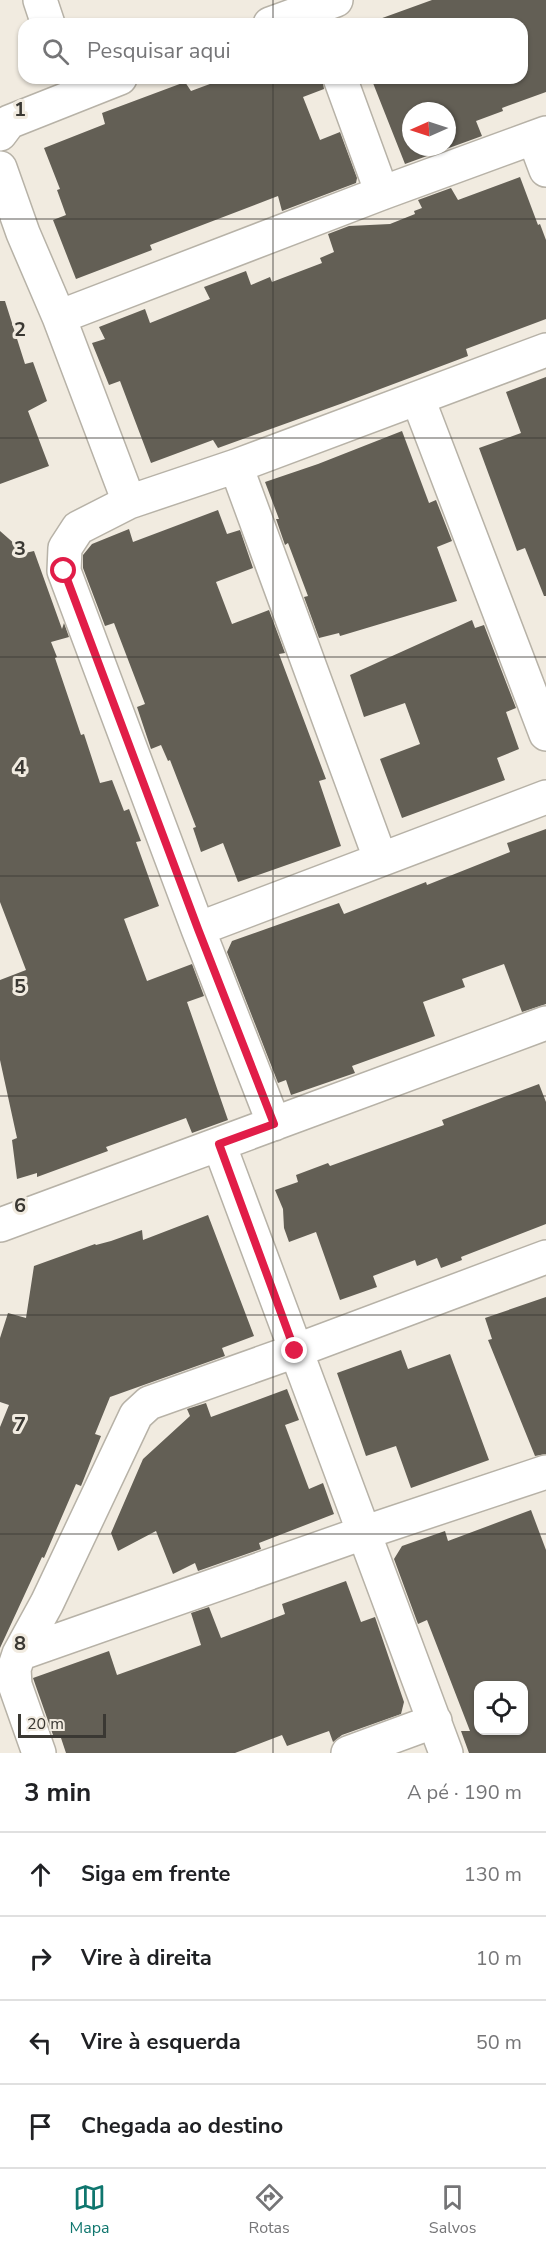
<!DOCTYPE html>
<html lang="pt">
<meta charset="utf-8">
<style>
:root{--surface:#fff;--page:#f2f2f2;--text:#202124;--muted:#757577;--line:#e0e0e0;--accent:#0f766e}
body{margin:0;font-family:"Nunito Sans",sans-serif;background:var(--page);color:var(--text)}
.controls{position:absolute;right:18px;bottom:18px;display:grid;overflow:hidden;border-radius:12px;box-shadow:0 2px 4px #0004}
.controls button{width:54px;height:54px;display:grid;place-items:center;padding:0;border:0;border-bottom:2px solid var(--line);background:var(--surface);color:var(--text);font:30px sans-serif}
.compass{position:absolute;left:402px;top:102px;width:54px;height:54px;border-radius:50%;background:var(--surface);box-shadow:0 2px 4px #0004;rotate:267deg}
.scale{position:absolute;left:18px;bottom:15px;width:88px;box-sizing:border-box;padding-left:6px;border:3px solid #3a3833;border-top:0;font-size:16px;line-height:21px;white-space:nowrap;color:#3a3833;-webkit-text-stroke:4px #f1ebe0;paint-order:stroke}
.stop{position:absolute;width:18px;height:18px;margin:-14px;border:4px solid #e11d48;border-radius:50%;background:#fff}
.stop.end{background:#e11d48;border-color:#fff;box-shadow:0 2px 6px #0008}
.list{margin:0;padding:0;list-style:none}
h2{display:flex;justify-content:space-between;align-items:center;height:78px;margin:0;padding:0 24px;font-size:26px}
h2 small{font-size:20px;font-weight:400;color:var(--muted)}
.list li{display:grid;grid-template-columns:39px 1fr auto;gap:18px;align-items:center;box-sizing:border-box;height:84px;padding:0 24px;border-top:2px solid var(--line)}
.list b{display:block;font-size:22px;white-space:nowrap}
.list em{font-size:20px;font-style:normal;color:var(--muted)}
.icon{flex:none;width:33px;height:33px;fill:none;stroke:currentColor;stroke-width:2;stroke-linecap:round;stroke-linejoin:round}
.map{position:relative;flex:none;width:546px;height:1753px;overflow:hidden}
.search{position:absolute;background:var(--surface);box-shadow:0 2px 4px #0004;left:18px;right:18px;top:18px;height:66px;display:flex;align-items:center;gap:15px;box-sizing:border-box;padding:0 21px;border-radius:18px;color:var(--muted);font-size:22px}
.sheet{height:414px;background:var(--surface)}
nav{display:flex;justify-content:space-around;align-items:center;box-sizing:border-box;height:84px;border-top:2px solid var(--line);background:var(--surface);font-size:16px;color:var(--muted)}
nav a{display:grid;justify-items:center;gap:3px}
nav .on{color:var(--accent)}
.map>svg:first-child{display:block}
</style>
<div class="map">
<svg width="546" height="1753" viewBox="0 0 546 1753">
<rect width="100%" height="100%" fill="#f1ebe0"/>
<!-- building -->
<path fill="#635f55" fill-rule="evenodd" d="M432 0H546V92L502 108 503 111 476 121 482 136 405 164 371 78H522V24H375L374 21ZM411 111H447V147H411Z
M226 78H322L324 89 303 97 320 140 340 132 357 178 356 183 282 211 278 196 150 245 152 250 76 279 53 220 66 215 57 190 60 189 44 148 105 124 102 113 185 82 191 91Z
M520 177 538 225 540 224 546 240V319L466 349 468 356 343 403 218 448 213 440 151 463 120 381 109 385 92 343 105 339 99 327 145 309 150 323 210 299 204 287 246 271 251 285 270 277 272 282 322 263 320 258 334 252 328 234 349 226 390 224 415 214 414 211 422 208 418 200 451 188 458 200Z
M0 301H5L25 364 33 362 47 401 28 411 49 466 0 484Z
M546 377V596H544L525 548 517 551 479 448 521 433 506 392Z
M402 431 429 503 436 500 452 541 437 547 457 601 340 636 339 633 319 638 304 597 308 596 288 543 285 545 276 519H279L265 482 318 464Z
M218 510 227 534 240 530 253 568 216 582 232 624 269 610 285 653 279 654 326 779 319 781 341 846 238 882 223 843 201 852 193 828 196 827 170 760 168 761 161 745 151 749 137 707 145 704 114 623 105 626 83 568V555L92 544 129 529 133 542Z
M0 531 25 553 34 551 62 629 64 623 69 637 51 642 57 657 55 658 81 735 84 734 100 783 112 780 124 811 129 809 141 841 136 842 159 906 124 919 147 981 192 964 204 996 187 1002 228 1120 192 1133 186 1118 106 1147 108 1151 37 1177V1173L17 1179 12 1140 17 1138 0 1060V980L26 970 0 902Z
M472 620 475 628 484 625 516 708 506 712 519 749 497 758 505 780 402 818 380 759 420 744 405 703 364 717 350 675Z
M546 829V1004L522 1012 504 964 462 979 465 987 423 1002 435 1036 352 1066 355 1073 291 1095 286 1080 278 1083 227 952 232 941 339 903 344 914 426 882 427 885 510 852 507 843Z
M539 1084 546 1102V1224L461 1257 462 1260 441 1268 437 1258 417 1266 415 1260 373 1276 377 1287 340 1300 316 1232 289 1242 284 1228 283 1209 275 1190 298 1182 296 1175 328 1163 330 1166 444 1125 442 1120Z
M208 1215 254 1336 222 1348 225 1356 110 1397 95 1434 101 1436 81 1486 76 1484 44 1558 42 1557 0 1648V1427L9 1405 0 1402V1338L8 1313 26 1318 34 1266 95 1244 96 1245 111 1241 142 1230 143 1240Z
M546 1297V1454L535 1456 488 1340 492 1339 485 1318Z
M401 1350 408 1369 450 1354 489 1460 411 1488 396 1446 366 1456 337 1373Z
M287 1389 299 1420 285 1425 309 1489 323 1483 334 1514 259 1543 261 1549 198 1571 195 1563 173 1574 156 1531 118 1551 111 1533 143 1459 190 1416 187 1409 206 1403 211 1417Z
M531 1510 546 1550V1753H469L461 1731H470L427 1620 418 1624 394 1559 402 1546 445 1531 448 1541ZM478 1686H524V1731H478Z
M346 1581 361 1622 375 1617 404 1702 401 1714 342 1735 333 1742 329 1731 287 1746 282 1735 235 1753H66L60 1735H53L33 1678 109 1651 117 1675 201 1645 191 1613 209 1607 221 1638 285 1614 282 1604Z"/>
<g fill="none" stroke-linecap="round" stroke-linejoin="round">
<!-- minor casing -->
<g stroke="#b7b2a7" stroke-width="36">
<path id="minor" d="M40 0 48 24
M270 24 336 0
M340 78 382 193
M0 134 9 122 120 78
M534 138 546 170
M0 168 23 233 59 317 129 502
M59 317 382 193 546 133
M418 399 546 734
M236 466 380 858
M198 929 546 797
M274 1124 198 929 64 571 65 548 78 528 129 502 236 466 546 350
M219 1144 446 1753
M0 1225 546 1023
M19 1654 363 1533 546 1472
M39 1753 15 1685 14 1669 19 1654 47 1603 136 1415 149 1403 295 1351 546 1257
M348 1753 435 1721"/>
</g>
<!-- minor -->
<use href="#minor" stroke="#fff" stroke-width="33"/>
</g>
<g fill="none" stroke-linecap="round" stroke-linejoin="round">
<!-- route -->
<path stroke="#e11d48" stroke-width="8" d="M64 571 198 929 274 1124 219 1144 295 1351"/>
</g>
<!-- grid -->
<path fill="none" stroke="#3a3833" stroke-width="1.5" stroke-opacity="0.55" d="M273 0V24M273 78V1753M0 219H546M0 438H546M0 657H546M0 876H546M0 1096H546M0 1315H546M0 1534H546"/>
<g font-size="20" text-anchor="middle" font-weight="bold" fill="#3a3833" stroke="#f1ebe0" stroke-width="6" stroke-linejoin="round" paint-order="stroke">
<text x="20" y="116">1</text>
<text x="20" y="336">2</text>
<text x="20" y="555">3</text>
<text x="20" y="774">4</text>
<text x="20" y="993">5</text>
<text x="20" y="1212">6</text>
<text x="20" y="1431">7</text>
<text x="20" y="1650">8</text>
</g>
</svg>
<div class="controls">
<button><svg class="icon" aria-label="locate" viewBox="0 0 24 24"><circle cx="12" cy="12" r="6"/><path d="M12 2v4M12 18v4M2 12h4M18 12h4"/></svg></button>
</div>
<svg class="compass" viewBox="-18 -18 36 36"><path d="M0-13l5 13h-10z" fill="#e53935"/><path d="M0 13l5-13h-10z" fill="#757577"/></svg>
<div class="scale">20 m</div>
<div class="stop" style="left:64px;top:571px"></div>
<div class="stop end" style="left:295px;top:1351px"></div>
<div class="search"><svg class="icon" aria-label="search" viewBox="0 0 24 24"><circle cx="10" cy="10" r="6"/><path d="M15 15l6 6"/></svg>Pesquisar aqui</div>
</div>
<section class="sheet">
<h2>3 min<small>A pé · 190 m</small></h2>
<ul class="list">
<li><svg class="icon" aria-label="ahead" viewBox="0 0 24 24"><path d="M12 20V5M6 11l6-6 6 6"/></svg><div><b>Siga em frente</b></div><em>130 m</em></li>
<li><svg class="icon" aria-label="right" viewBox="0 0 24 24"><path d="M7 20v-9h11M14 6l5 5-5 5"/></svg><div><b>Vire à direita</b></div><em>10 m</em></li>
<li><svg class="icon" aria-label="left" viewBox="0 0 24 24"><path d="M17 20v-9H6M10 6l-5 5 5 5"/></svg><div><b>Vire à esquerda</b></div><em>50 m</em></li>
<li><svg class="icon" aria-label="arrive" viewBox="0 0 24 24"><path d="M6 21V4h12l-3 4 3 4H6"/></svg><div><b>Chegada ao destino</b></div></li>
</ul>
</section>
<nav>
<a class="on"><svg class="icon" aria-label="map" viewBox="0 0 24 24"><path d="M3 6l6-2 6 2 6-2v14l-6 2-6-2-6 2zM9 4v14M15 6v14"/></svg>Mapa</a>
<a><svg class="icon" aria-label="directions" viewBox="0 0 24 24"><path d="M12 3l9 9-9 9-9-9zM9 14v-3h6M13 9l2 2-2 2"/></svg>Rotas</a>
<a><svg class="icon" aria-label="saved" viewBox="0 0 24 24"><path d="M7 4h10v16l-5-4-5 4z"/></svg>Salvos</a>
</nav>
